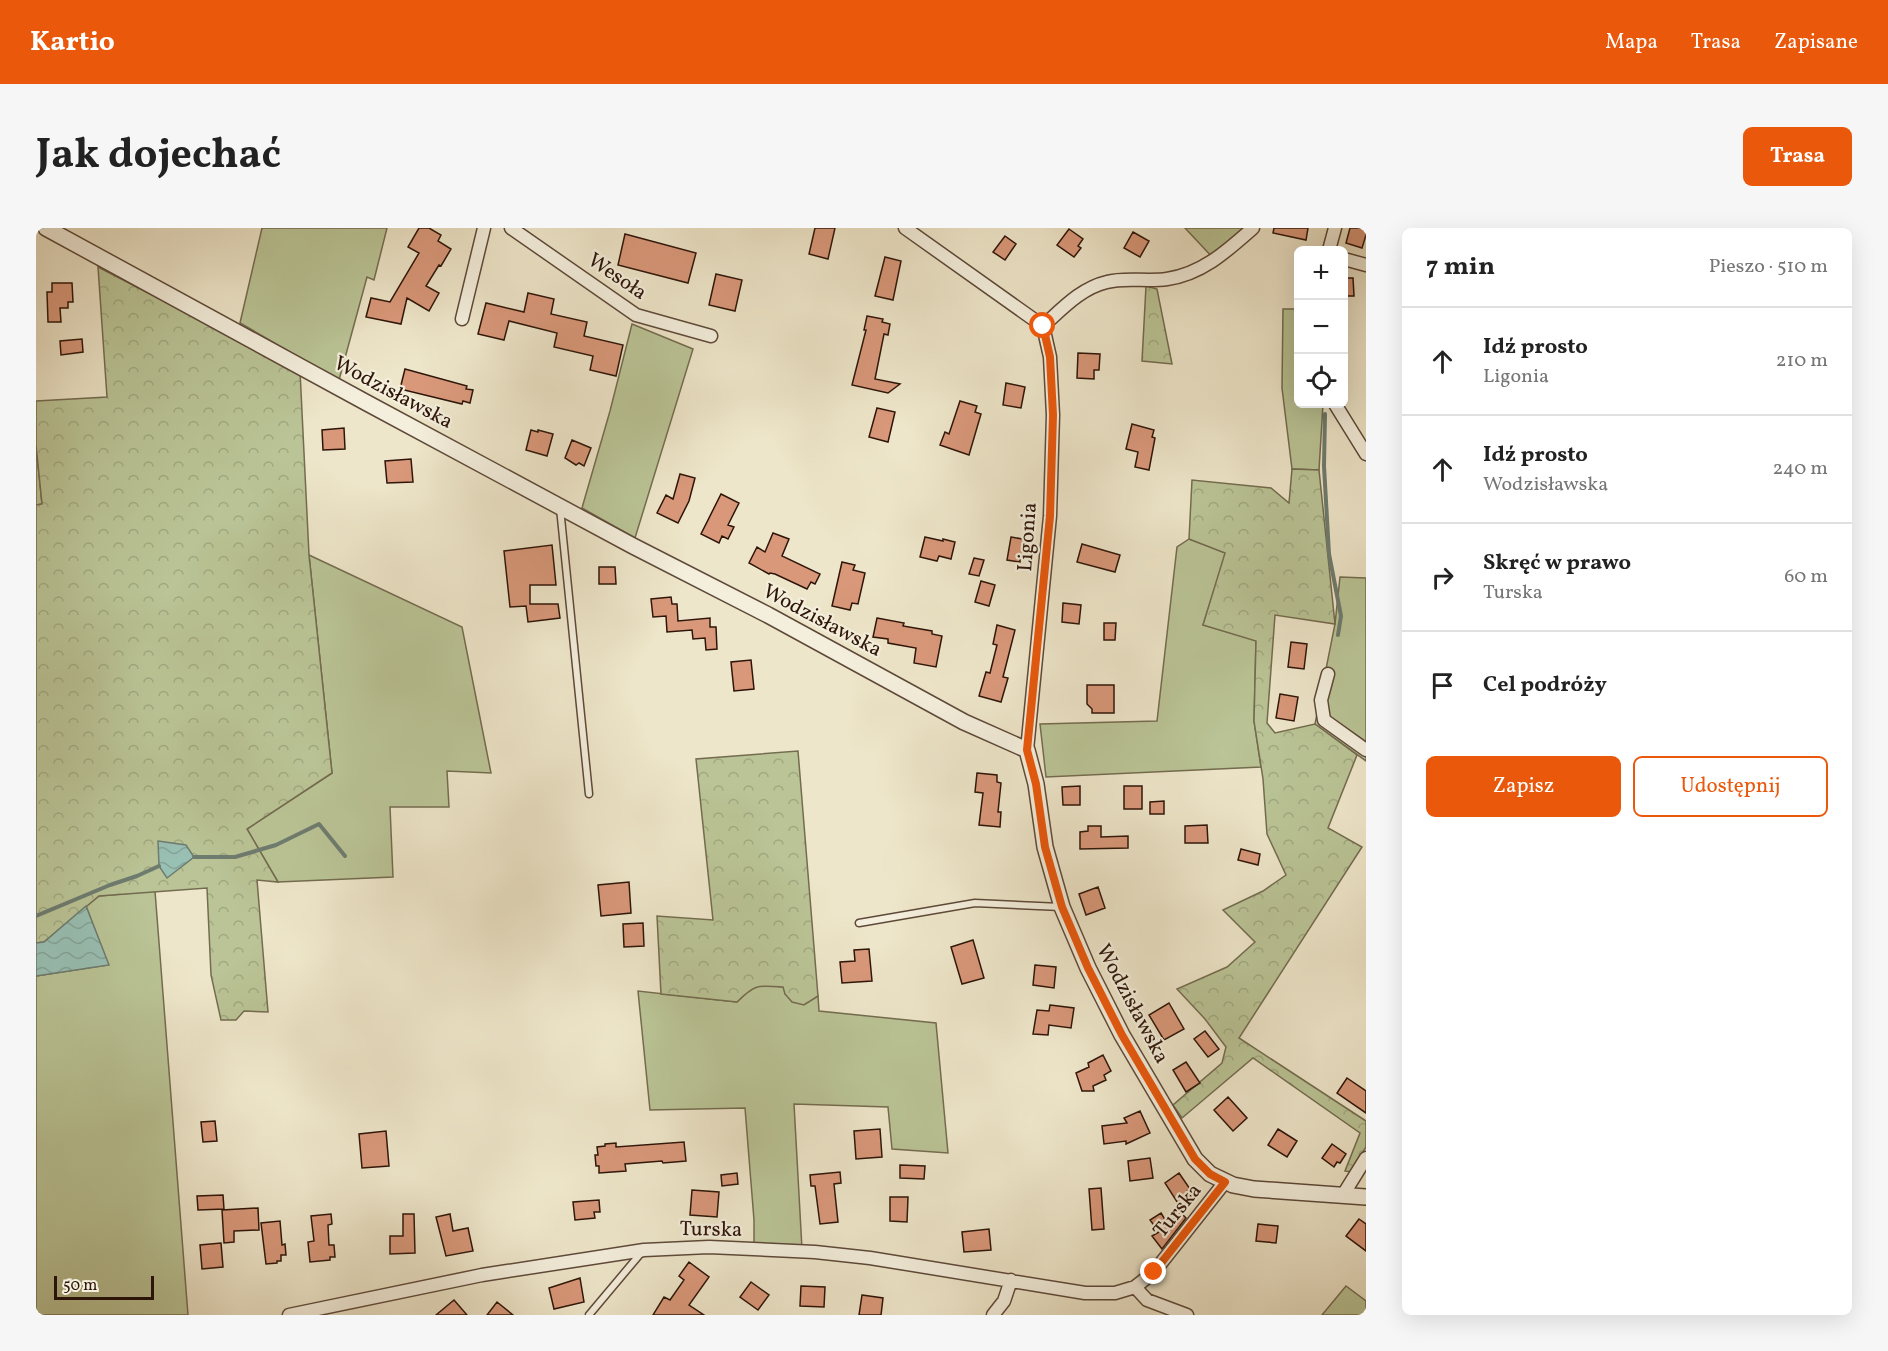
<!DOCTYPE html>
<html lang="pl">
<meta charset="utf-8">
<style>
:root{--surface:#fff;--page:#f6f6f6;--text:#222;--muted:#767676;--line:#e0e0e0;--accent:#ea580c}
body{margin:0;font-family:Vollkorn,serif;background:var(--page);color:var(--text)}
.controls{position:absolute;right:18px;top:18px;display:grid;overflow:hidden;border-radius:9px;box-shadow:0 6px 24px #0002}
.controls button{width:54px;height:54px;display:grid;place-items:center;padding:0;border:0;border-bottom:2px solid var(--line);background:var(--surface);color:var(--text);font:30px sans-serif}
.scale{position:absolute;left:18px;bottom:15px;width:100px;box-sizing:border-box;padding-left:6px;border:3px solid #2e1509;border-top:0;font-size:16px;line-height:21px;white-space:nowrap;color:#2e1509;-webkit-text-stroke:4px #f4efdd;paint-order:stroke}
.stop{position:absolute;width:18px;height:18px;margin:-14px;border:4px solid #ea580c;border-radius:50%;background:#fff}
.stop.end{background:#ea580c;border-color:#fff;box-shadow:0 2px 6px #0008}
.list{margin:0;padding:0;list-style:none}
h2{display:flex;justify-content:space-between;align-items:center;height:78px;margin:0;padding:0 24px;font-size:26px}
h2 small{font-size:20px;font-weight:400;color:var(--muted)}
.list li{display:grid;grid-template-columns:39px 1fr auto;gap:18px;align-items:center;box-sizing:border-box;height:108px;padding:0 24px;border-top:2px solid var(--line)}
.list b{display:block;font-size:22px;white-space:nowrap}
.list p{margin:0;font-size:20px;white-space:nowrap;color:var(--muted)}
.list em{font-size:20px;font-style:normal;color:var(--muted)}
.actions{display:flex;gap:12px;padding:18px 24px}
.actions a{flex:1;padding:14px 0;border:2px solid var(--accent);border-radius:9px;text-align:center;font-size:21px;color:var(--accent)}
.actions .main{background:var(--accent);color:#fff}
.icon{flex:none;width:33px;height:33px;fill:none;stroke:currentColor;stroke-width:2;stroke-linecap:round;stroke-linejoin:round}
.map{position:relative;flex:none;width:1330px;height:1087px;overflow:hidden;border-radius:9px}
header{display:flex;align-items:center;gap:36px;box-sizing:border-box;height:84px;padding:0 30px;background:var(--accent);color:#fff}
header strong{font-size:28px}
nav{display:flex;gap:33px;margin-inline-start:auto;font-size:21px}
.intro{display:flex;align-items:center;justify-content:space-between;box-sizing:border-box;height:144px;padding:0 36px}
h1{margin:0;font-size:42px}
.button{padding:15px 27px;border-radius:9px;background:var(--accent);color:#fff;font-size:21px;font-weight:700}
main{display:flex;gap:36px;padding:0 36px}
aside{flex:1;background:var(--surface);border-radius:9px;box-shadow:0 6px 24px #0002}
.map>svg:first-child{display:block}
</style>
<header>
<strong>Kartio</strong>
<nav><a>Mapa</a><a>Trasa</a><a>Zapisane</a></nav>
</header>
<div class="intro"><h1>Jak dojechać</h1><a class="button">Trasa</a></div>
<main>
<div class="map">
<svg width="1330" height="1087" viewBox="0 0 1330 1087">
<defs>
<pattern id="forest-crowns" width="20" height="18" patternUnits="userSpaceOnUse" patternTransform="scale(1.5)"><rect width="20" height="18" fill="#bac496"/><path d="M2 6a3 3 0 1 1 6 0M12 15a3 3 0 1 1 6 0" fill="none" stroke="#a0a880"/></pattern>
<pattern id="water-waves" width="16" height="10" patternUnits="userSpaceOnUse" patternTransform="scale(1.5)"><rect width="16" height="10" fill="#99c0b4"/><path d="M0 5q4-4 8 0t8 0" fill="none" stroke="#84a499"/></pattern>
</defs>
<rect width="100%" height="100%" fill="#eee6ca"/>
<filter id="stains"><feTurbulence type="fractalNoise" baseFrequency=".00333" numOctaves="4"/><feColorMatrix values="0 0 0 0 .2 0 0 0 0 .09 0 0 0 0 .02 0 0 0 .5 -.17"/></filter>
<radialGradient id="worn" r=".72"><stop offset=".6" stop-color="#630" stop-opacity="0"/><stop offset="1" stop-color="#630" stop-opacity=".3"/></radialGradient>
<!-- green -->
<path fill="#bac496" stroke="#746c50" stroke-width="1.5" d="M226 0H351L338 52 331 49 303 152 204 95Z
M1149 0H1215L1179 32Z
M1247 81H1262V176H1287L1283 242 1256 241 1246 160Z
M596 96 657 121 599 310 546 280 574 183Z
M0 217 6 276 0 277Z
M1153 311 1190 325 1167 397 1220 412 1218 493 1225 539 1010 549 1004 496 1121 493 1141 319Z
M273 327 426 399 455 545 411 543 413 579H354L357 649 242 654 211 601 296 545Z
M1304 349 1330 350V533L1279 496 1299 396Z
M119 663 152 1087H0V748L72 737 50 678 63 668Z
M723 757 748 759 749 766 768 776 782 768 783 783 900 795 912 925 856 921 852 879 758 876 766 1021 718 1017V992L709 880 614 882 602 763 701 774 712 763Z
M1310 1058 1330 1073V1087H1286Z"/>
<!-- forest -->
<path fill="url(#forest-crowns)" stroke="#746c50" stroke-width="1.5" d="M62 39 264 143 273 327 296 545 211 601 242 654 221 652 232 784 208 783 200 792H185L175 747 171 660 63 668 8 714 0 715V277L6 276 0 217V173L71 169Z
M1110 58 1121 61 1136 136 1106 133Z
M1256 241 1283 242 1299 396 1239 387 1231 495 1239 505 1279 496 1321 527 1292 600 1326 619 1203 810 1330 893V919L1315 944 1309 943 1324 905 1217 830 1146 890 1137 877 1186 835 1190 819 1169 791 1141 761 1191 739 1219 714 1187 682 1227 663 1250 647 1231 606 1227 551 1218 493 1220 413 1167 397 1189 325 1153 311 1156 252 1235 260 1253 275Z
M762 523 782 768 768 777 756 774 749 766 747 759C722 757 719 756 701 774L625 766 621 688 677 692 660 531Z"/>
<!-- water -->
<path fill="url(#water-waves)" stroke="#6e7c70" stroke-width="1.5" d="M122 613 150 617 158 629 131 650 123 638Z
M50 678 73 737 0 748V715L8 714Z"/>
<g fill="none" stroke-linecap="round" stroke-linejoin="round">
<!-- stream -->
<path stroke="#6e7c70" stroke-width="4" d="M1289 186 1288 238 1293 326 1305 388 1302 407
M158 629H199L240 617 283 596 309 628
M0 688 74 657 101 648 123 638"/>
</g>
<!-- building -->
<path fill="#d9987a" stroke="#2e1509" stroke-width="1.5" d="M383 0H393L405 7 402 13 415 21 405 38 403 37 390 58 403 65 393 83 371 70 365 96 330 89 335 70 354 74 383 25 372 19Z
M779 0H799L792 31 773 26Z
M1238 0H1272L1270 12 1237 5Z
M1314 0H1330V7L1326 20 1310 15Z
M1033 1 1047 11 1042 18 1045 20 1038 29 1021 17Z
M1097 4 1113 13 1104 29 1088 20Z
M589 6 660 25 652 55 582 37Z
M969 8 980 16 969 32 957 24Z
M849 29 865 33 857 72 839 68Z
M680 46 706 52 699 83 673 77Z
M1308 50H1317L1318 68H1308Z
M16 55H36L37 74H32V80H24L25 94H12L11 64H16Z
M492 65 518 71 515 86 551 94 548 108 587 117 580 148 554 142 557 128 518 119 521 105 473 93 468 112 442 106 450 75 488 84Z
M831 88 847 91 846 94 854 96 852 107 848 106 839 151 864 156 852 165 816 157 830 102H828Z
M46 111 47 124 25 127 24 113Z
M1042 125 1064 126 1063 142H1058V151L1041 150Z
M369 141 431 158 430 161 437 162 434 175 427 173 426 176 364 161Z
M970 155 989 159 985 180 967 177Z
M924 173 941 178 939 184 945 186 933 227 904 217 909 204 913 206Z
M841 180 859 184 852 214 833 209Z
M1096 196 1118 202 1116 209 1119 210 1113 242 1099 239 1102 224 1090 221Z
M308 200 309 221 287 222 286 202Z
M495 202 502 204V202L517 206 511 228 490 222Z
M536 212 555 220 548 238 543 235 540 237 529 230Z
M375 231 377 254 351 255 349 233Z
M644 246 659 250 653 273 642 295 621 285 630 267 637 271Z
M685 266 703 275 692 297 698 299 692 311 686 308 683 315 665 306Z
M737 305 753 311 746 328 784 346 779 356 775 354 771 361 739 346 734 345 733 346 713 335 721 319 729 324Z
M889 309 907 313V311L919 314 915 331 903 328 901 333 884 329Z
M975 309 992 312 989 330 984 329V334L971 332Z
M1046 316 1084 327 1079 344 1041 334Z
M516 317 520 357H494V376H522L524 390 492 394 490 378 474 379 468 323Z
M938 330 948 332 943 348 933 346Z
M806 334 819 337 817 342 829 345 822 376 816 375 814 382 796 378Z
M563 339H579L580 356H563Z
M945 353 959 357 953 378 939 374Z
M635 369 636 376H641L642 393 674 390V399H680L681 421 670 422 669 410 657 411 656 402 631 404 630 388 617 389 615 371Z
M1027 375 1045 377 1043 396 1026 394Z
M841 390 868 395 867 398 896 403V406L906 408 900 439 878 435 880 420 852 415V411L837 409Z
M1068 395H1080L1079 412H1068Z
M961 397 979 402 967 449 972 450 965 474 943 468 950 444 954 445 961 417 957 416Z
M1255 414 1271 416 1268 441 1252 439Z
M715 432 718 461 698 463 695 434Z
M1051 457H1078V485H1056V481L1051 476Z
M1244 466 1262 469 1258 493 1240 490Z
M941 545 961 547V554L965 555 962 584H965L964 599 943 597 947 565 939 564Z
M1044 558V577H1027L1026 559Z
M1088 558H1106V581H1088Z
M1128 573V586H1114V574Z
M1171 597 1172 615H1149V598Z
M1052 598H1065V609L1092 608V620L1044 621V604L1052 603Z
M1205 621 1224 626 1222 637 1202 632Z
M593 654 595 685 565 688 562 657Z
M1062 659 1069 680 1050 687 1043 666Z
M607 695 608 718 588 719 587 696Z
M937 712 948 750 926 756 915 719Z
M833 721 836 753 806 755 804 734 819 733 818 722Z
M999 737 1020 739 1018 760 997 757Z
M1133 775 1148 801 1128 812 1113 787Z
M1014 777 1038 780 1035 800 1013 797 1012 807 997 806 1001 782 1013 783Z
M1169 803 1183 821 1172 829 1158 811Z
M1067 827 1075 843 1068 847 1070 852 1057 858 1058 863H1046L1040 845 1053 839 1052 835Z
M1150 834 1164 855 1150 864 1137 842Z
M1311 850 1330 863V885L1301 865Z
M1192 869 1211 890 1197 903 1178 882Z
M1104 883 1114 905 1090 916V913L1068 916 1066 898 1091 895 1088 890Z
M179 893 181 913 167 914 165 894Z
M844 901 846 929 820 931 818 903Z
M1242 901 1261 913 1251 929 1232 917Z
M350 903 353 938 326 940 323 906Z
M648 914 650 933 627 935 626 933 589 936 590 943 563 945V938H560L559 927H562L561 919 569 918V916L580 915V919Z
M1296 916 1310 926 1304 935 1301 934 1298 939 1286 930Z
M1114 930 1117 950 1094 953 1092 933Z
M864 937 889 938 888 951 864 950Z
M804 944 805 955 798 956 802 994 784 996 779 958H775L774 947Z
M701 945 702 956 686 958 685 947Z
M1143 945 1154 961 1151 963 1155 968 1143 977 1129 955Z
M1065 960 1068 1001 1056 1002 1053 961Z
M656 962 683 964 681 989 654 987Z
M187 967 188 981 162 982 161 968Z
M854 969H872L871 994 854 993Z
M563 972 564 984H558L559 990 539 992 537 974Z
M222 980 223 1002 198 1003V1014L188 1015 186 982Z
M1125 985 1131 995 1145 985 1150 990 1126 1021 1116 1008 1123 1004 1114 992Z
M295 986 296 996 292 997 293 1017H298L299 1029H294V1032L274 1034 272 1014 278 1013 275 988Z
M367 986H378L379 1025 354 1026V1008H367Z
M414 986 417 1003 432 1000 437 1023 410 1028 400 989Z
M1323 991 1330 996V1023L1310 1008Z
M244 993 246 1017 249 1016 250 1027H245V1033H241V1035L230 1036 225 995Z
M1222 996 1242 998 1240 1015 1220 1013Z
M953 1001 955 1022 928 1024 926 1004Z
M185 1015 187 1039 166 1041 164 1017Z
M653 1034 673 1049 653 1077 668 1087H617L628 1069 634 1072 648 1052 643 1048Z
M544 1050 548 1074 518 1081 513 1060Z
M715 1054 733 1067 722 1082 704 1069Z
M765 1058 789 1059 788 1079 764 1078Z
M826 1067 847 1070 845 1087H823Z
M418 1072 431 1087H400Z
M461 1074 477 1087H451Z"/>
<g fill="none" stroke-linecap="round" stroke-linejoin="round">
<!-- service casing -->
<g stroke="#5e4939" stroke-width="9">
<path id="service" d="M524 280 553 566
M823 695 939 675 1025 679
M553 1087 605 1025"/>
</g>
<!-- minor casing -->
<g stroke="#5e4939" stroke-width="15">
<path id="minor" d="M475 0 600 87 675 108
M869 0 1007 98 1014 129 1017 187 1014 288 991 522
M1293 22 1299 0
M1308 31 1330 37
M426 91 448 0
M1007 98C1026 81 1045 60 1071 54 1089 49 1111 54 1131 51 1166 46 1191 23 1217 0
M1299 176 1330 226
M1292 446 1285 472 1288 492 1330 522
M1307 967 1330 930
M1099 1059 1118 1044 1189 954
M253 1087 446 1047 608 1022 673 1019 779 1024 834 1030 1049 1065H1079L1099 1059 1111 1072 1151 1087
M957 1087 968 1073 975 1052"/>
</g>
<!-- tertiary casing -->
<g stroke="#5e4939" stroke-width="18">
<path id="tertiary" d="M10 0 331 175 597 318 732 387 928 494 991 522 1000 556 1009 619 1026 679 1052 740 1086 807 1159 931 1174 946 1197 957 1218 961 1330 969"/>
</g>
<!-- service -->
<use href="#service" stroke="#f4efdd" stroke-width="6"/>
<!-- minor -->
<use href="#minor" stroke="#f4efdd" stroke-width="12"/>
<!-- tertiary -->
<use href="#tertiary" stroke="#f4efdd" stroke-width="15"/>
</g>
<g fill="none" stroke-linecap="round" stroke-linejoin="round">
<!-- route -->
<path stroke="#ea580c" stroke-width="8" d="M1007 98 1014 129 1017 187 1014 288 991 522 1000 556 1009 619 1026 679 1052 740 1086 807 1159 931 1174 946 1189 954 1118 1044"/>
</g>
<g text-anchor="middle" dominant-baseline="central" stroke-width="4.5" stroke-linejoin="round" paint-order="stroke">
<!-- street labels -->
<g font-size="21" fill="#2e1509" stroke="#f4efdd">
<text transform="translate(581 49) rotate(34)">Wesoła</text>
<text transform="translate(357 165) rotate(28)">Wodzisławska</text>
<text transform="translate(992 309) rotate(-86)">Ligonia</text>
<text transform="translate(786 393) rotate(28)">Wodzisławska</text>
<text transform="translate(1096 776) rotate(62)">Wodzisławska</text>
<text transform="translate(1142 983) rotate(-51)">Turska</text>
<text transform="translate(675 1002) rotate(1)">Turska</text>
</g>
</g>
<rect width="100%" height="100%" filter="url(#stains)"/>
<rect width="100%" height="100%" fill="url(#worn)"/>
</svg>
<div class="controls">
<button>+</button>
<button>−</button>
<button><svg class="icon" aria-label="locate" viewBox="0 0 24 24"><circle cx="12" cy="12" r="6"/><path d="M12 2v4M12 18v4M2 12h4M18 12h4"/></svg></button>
</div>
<div class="scale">50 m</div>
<div class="stop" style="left:1007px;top:98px"></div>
<div class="stop end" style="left:1118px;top:1044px"></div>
</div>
<aside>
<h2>7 min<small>Pieszo · 510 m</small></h2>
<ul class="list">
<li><svg class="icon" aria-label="ahead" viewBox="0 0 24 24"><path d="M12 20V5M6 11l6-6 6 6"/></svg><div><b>Idź prosto</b><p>Ligonia</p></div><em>210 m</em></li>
<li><svg class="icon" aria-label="ahead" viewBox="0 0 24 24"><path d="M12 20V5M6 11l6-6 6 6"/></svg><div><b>Idź prosto</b><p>Wodzisławska</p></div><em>240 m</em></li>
<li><svg class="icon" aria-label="right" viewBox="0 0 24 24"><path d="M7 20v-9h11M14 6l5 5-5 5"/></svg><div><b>Skręć w prawo</b><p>Turska</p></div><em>60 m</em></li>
<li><svg class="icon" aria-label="arrive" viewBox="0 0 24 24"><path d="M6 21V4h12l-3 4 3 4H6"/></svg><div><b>Cel podróży</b></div></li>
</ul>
<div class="actions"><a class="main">Zapisz</a><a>Udostępnij</a></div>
</aside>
</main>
